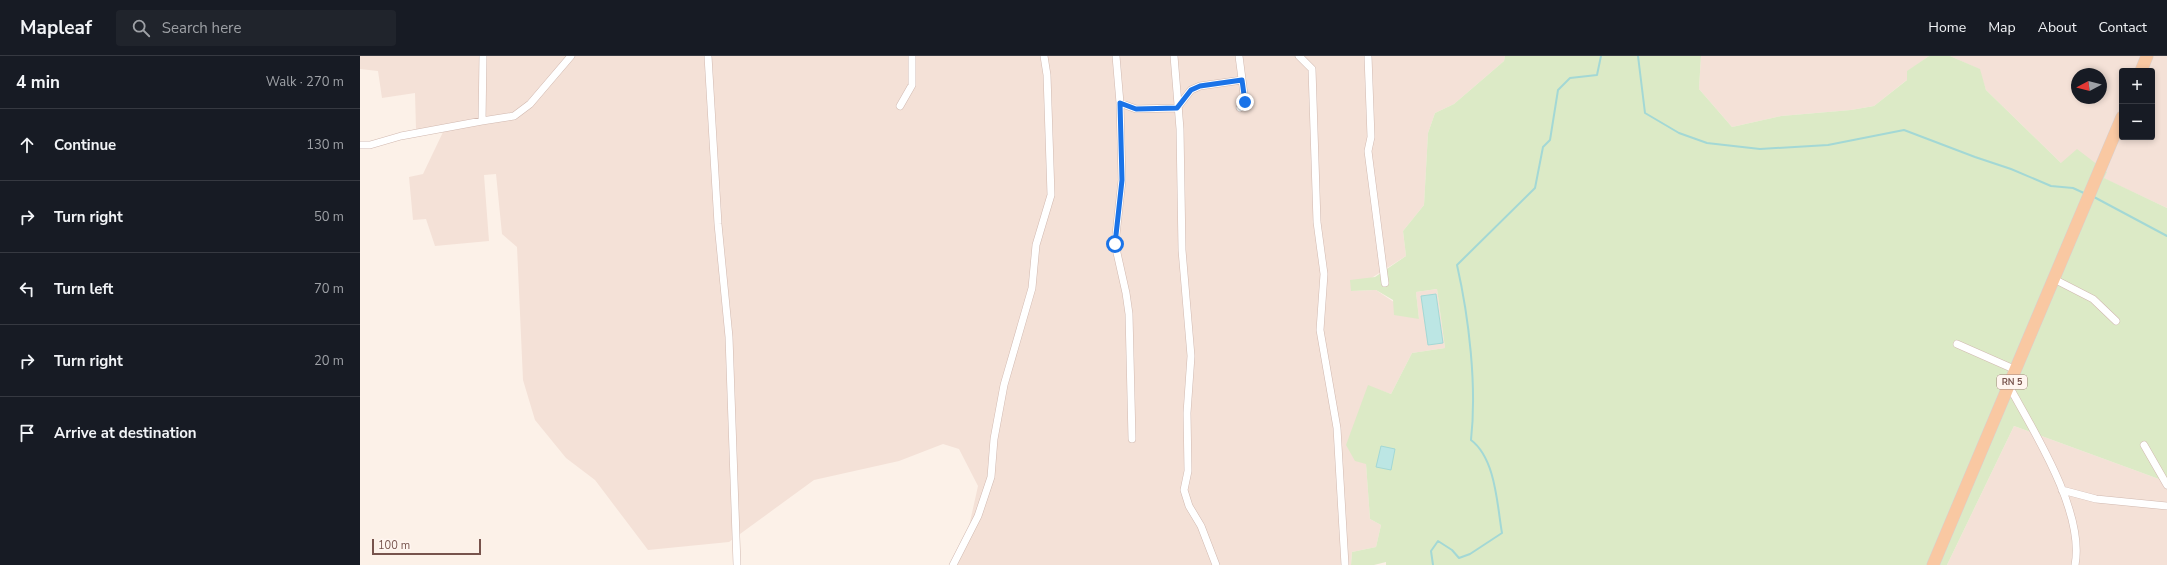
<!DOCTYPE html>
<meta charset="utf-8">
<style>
:root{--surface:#171b24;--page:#20242c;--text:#f1f3f6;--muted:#9ea1a6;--line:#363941}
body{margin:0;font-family:"Nunito Sans",sans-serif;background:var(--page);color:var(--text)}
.controls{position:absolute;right:12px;top:12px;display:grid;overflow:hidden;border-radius:4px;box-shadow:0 2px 6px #0003}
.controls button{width:36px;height:36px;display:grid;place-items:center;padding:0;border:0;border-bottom:1px solid var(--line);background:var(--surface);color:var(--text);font:20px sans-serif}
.compass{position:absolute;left:1711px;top:12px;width:36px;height:36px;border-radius:50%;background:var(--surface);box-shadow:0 2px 6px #0003;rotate:263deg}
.scale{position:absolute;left:12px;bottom:10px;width:109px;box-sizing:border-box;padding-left:4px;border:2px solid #77534c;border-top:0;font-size:11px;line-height:14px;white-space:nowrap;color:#77534c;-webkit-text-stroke:3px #fff5ef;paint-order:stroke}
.stop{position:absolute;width:12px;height:12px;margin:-9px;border:3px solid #1a73e8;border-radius:50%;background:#fff}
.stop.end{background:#1a73e8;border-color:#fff;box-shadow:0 1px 4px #0008}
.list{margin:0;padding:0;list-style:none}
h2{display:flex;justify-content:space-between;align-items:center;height:52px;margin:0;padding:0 16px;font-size:17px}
h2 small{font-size:13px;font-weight:400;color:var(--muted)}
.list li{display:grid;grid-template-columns:26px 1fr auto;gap:12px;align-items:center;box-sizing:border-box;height:72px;padding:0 16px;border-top:1px solid var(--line)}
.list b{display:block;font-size:15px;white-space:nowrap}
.list em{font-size:13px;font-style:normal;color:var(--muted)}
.icon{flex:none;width:22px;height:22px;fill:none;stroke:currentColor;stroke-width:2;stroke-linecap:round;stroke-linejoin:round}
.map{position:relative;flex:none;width:1807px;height:509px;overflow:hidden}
header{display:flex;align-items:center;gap:24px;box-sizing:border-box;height:56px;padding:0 20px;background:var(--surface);border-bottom:1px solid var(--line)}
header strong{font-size:19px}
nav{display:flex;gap:22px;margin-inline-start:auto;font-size:14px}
.search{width:280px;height:36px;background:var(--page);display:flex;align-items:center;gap:10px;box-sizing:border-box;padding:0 14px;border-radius:4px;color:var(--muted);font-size:15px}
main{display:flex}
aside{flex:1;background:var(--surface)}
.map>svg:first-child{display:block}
</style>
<header>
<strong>Mapleaf</strong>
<div class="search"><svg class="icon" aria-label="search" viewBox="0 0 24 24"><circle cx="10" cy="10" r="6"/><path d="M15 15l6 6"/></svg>Search here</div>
<nav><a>Home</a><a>Map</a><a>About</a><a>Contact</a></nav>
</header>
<main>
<aside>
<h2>4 min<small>Walk · 270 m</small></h2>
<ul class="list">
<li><svg class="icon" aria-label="ahead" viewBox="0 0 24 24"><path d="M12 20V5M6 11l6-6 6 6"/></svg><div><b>Continue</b></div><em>130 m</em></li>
<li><svg class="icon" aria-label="right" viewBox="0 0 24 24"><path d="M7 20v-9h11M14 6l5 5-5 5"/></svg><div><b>Turn right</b></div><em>50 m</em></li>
<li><svg class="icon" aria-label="left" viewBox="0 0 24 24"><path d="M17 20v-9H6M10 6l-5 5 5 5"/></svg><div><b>Turn left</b></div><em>70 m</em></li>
<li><svg class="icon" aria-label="right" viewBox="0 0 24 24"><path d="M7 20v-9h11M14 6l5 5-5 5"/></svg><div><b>Turn right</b></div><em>20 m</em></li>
<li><svg class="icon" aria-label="arrive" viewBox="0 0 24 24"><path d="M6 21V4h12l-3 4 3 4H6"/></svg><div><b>Arrive at destination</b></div></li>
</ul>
</aside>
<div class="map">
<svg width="1807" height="509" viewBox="0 0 1807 509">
<rect width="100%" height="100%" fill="#fcf1e8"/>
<!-- residential -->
<path fill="#f4e1d7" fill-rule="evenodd" d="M0 0H1145L1144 5 1094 48 1075 57 1068 77 1064 149 1043 175 1046 200 991 235 1016 234 1059 263 1056 236 1077 233 1085 292 1052 297 1031 338 1008 330 1006 408 1010 463 1021 469 1016 491 992 496 991 509H597L610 466 618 430 599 393 583 388 539 405 454 424 369 486 288 494 235 424 206 402 175 364 163 324 157 191 142 178 136 118 124 119 129 185 75 190 66 163 53 164 49 121 63 118 84 74 56 73 55 37 22 42 18 15 0 13ZM1076 238 1083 286 1069 289 1061 240Z
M1341 0H1569L1548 15V23L1514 50 1491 54 1421 60 1372 71 1339 33Z
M1590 0H1807V152L1743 122 1701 107 1626 34 1619 13ZM1762 15H1792V81H1762ZM1717 18H1741V42H1717Z
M1654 370 1807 426V509H1587Z"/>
<!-- green -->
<path fill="#dceac6" d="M1145 0H1341L1339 33 1372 71 1421 60 1491 54 1514 50 1547 24V15L1569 0H1590L1620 13 1626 34 1701 107 1717 93 1747 116 1744 122 1807 152V426L1654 370 1587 509H1026V506L1014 509H991L992 496 1016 491 1021 469 1010 463 1006 408 995 405 986 389 1008 329 1031 338 1052 297 1085 292 1077 233 1056 236 1059 263 1034 259 1033 244 1016 234 991 235 990 224 1015 221 1046 200 1043 175 1064 149 1068 77 1075 57 1094 48 1144 5Z"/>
<!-- water -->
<path fill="#bce6e4" stroke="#a3d8d5" d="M1076 238 1083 287 1068 289 1061 240Z
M1021 390 1035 393 1031 414 1016 411Z"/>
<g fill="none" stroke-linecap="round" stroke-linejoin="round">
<!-- stream -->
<path stroke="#a3d8d5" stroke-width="2" d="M1278 0 1285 57 1319 77 1347 87 1400 93 1468 89 1544 74 1615 101 1651 113 1691 130 1713 132 1726 138
M1734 141 1807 180
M1073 509 1071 495 1078 485 1092 494 1099 502 1110 498 1142 477C1137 449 1136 403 1111 384 1117 330 1109 262 1097 209L1175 132 1183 91 1190 84 1198 34 1210 22 1237 19 1241 0"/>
<!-- street casing -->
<g stroke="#d1b9b0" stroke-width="8">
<path id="street" d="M348 0 358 168 369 281 377 509
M756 0 760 47 762 124 755 188 766 237 769 258 772 383
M814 0 820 73 822 194 831 300 827 357 828 415 824 434 829 450 841 470 856 509
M879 0 885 46 880 52
M939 0 952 13 957 166 964 218 960 274 977 372 985 509
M1008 0 1011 81 1008 95 1025 227
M760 47 776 53 817 52
M540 50 552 29V0
M817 52 831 34 840 30 882 24
M122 65 123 0
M0 89H10L41 80 122 65 154 60 170 48 211 0
M1694 223 1733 243 1756 265
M1597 288 1656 314
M1650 332C1675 377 1725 457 1715 509
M1784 389 1807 429
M1702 434 1736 443 1807 450
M593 509 618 460 631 421 634 383 644 329 672 232 676 189 691 139 687 19 684 0"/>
</g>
<!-- primary casing -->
<g stroke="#d9cfcd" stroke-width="13">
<path id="primary" d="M1781 15 1787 0
M1573 509 1762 61"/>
</g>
<!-- street -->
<use href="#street" stroke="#fff" stroke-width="7"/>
<!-- primary -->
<use href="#primary" stroke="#f9c8a2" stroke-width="12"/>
</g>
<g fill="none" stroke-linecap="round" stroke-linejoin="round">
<!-- route -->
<path stroke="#1a73e8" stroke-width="5" d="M755 188 762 124 760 47 776 53 817 52 831 34 840 30 882 24 885 46"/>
</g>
<g text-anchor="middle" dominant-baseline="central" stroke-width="4" stroke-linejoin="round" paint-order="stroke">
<!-- shield labels -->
<rect fill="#fff5ef" stroke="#a0847d" stroke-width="1" x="1637" y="319" width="30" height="14" rx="3"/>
<g font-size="9" font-weight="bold" fill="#77534c">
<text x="1652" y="326">RN 5</text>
</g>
</g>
</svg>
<div class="controls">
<button>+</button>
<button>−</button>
</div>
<svg class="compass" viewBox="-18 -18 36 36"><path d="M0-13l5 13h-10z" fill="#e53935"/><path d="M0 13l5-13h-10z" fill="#9ea1a6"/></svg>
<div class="scale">100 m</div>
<div class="stop" style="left:755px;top:188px"></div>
<div class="stop end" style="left:885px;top:46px"></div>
</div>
</main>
